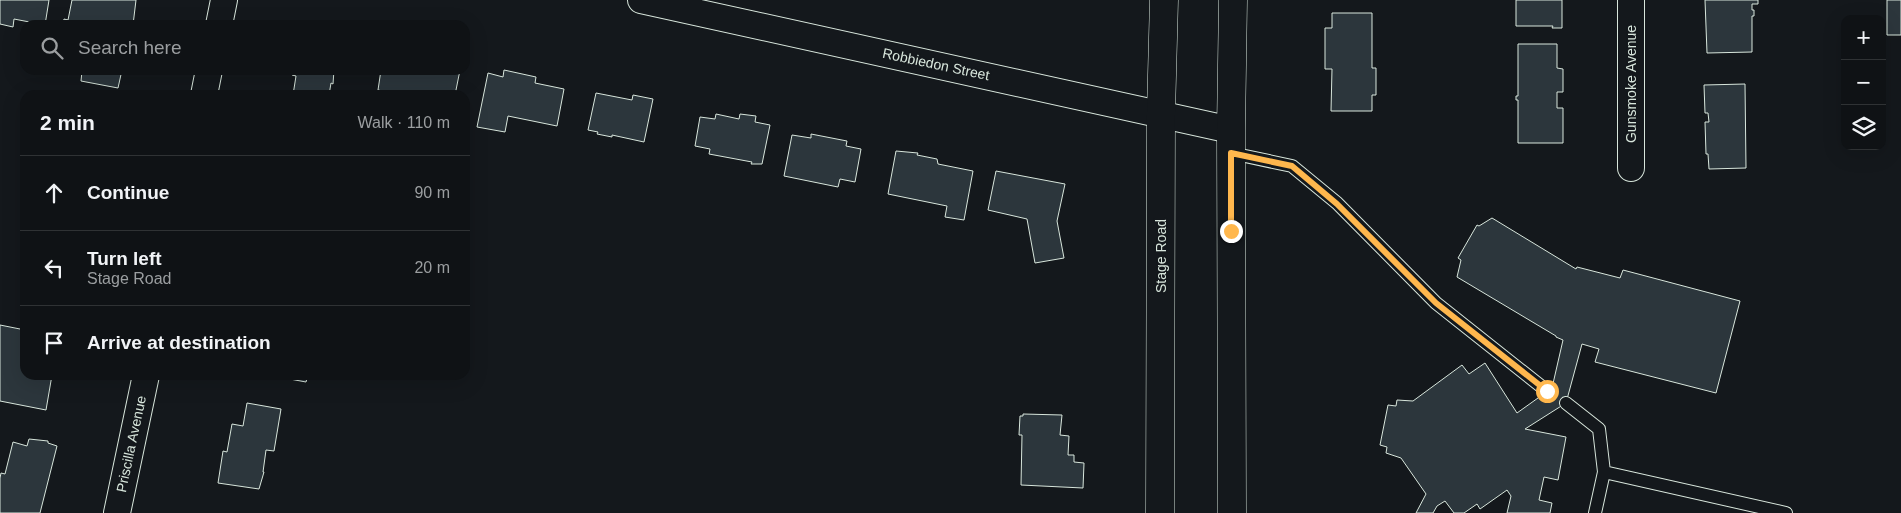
<!DOCTYPE html>
<meta charset="utf-8">
<style>
:root{--surface:#0f1215;--page:#181b1e;--text:#f1f3f6;--muted:#9b9ea0;--line:#2f3234}
body{margin:0;font-family:Helvetica,sans-serif;background:var(--page);color:var(--text)}
.controls{position:absolute;right:15px;top:15px;display:grid;overflow:hidden;border-radius:10px;box-shadow:0 5px 20px #0002}
.controls button{width:45px;height:45px;display:grid;place-items:center;padding:0;border:0;border-bottom:1px solid var(--line);background:var(--surface);color:var(--text);font:25px sans-serif}
.stop{position:absolute;width:15px;height:15px;margin:-11px;border:4px solid #ffb74d;border-radius:50%;background:#fff}
.stop.end{background:#ffb74d;border-color:#fff;box-shadow:0 1px 5px #0008}
.list{margin:0;padding:0;list-style:none}
h2{display:flex;justify-content:space-between;align-items:center;height:65px;margin:0;padding:0 20px;font-size:21px}
h2 small{font-size:16px;font-weight:400;color:var(--muted)}
.list li{display:grid;grid-template-columns:32px 1fr auto;gap:15px;align-items:center;box-sizing:border-box;height:75px;padding:0 20px;border-top:1px solid var(--line)}
.list b{display:block;font-size:19px;white-space:nowrap}
.list p{margin:0;font-size:16px;white-space:nowrap;color:var(--muted)}
.list em{font-size:16px;font-style:normal;color:var(--muted)}
.icon{flex:none;width:28px;height:28px;fill:none;stroke:currentColor;stroke-width:2;stroke-linecap:round;stroke-linejoin:round}
.map{position:relative;flex:none;width:1901px;height:513px;overflow:hidden}
.search{position:absolute;background:var(--surface);box-shadow:0 5px 20px #0002;left:20px;top:20px;width:450px;height:55px;display:flex;align-items:center;gap:12px;box-sizing:border-box;padding:0 18px;border-radius:15px;color:var(--muted);font-size:19px}
.panel{position:absolute;background:var(--surface);box-shadow:0 5px 20px #0002;left:20px;top:90px;width:450px;height:290px;border-radius:15px}
.map>svg:first-child{display:block}
</style>
<div class="map">
<svg width="1901" height="513" viewBox="0 0 1901 513">
<rect width="100%" height="100%" fill="#14181c"/>
<!-- building -->
<path fill="#2c363c" stroke="#d8e6dc" d="M0 0H49L45 25 14 19 13 27 0 24Z
M72 0H136L133 25H63L64 19 68 20Z
M1516 0H1562V28H1552L1553 26H1516Z
M1705 0H1758V4H1752V10H1754V16H1752V52L1707 53Z
M1887 0H1901V35H1887Z
M1332 13H1372V68H1376V95H1372V111H1331L1332 69H1325V28H1332Z
M1518 44H1557V68L1563 69V92H1557V108H1563V143H1518V100H1516V96H1518Z
M80 70H122L118 88 81 81 82 71Z
M293 70H334L333 84 331 83 329 95H293L296 76 292 75Z
M381 70H460L455 95H403L378 90Z
M504 70 536 77 535 83 564 89 557 126 508 116 505 132 477 127 488 73 503 77Z
M1745 84 1746 168 1709 169 1708 154H1706L1705 122H1709L1708 113H1705L1704 85Z
M596 93 632 100 633 95 653 99 644 142 612 135V137L597 134 598 132 588 130Z
M716 114 739 119 740 114 756 116 755 122 770 125 762 164H751L752 162 709 154 710 149 695 146 700 117 715 119Z
M811 134 847 141 846 146 861 149 855 182 840 179 838 187 784 176 792 135 811 138Z
M896 151 918 153 917 155 937 159 938 164 973 171 964 220 945 217 947 206 888 194Z
M996 171 1065 184 1057 221 1064 258 1035 263 1027 219 988 210Z
M1492 218 1576 269 1577 267 1620 278 1623 270 1740 301 1716 393 1595 362 1599 349 1582 344 1566 403 1525 429 1566 437 1558 480 1544 477 1539 500 1552 503 1550 513H1507L1511 496 1507 490 1480 509 1477 504 1464 513H1454L1445 501 1437 506 1433 513H1416L1426 494 1401 458 1386 453 1387 447 1380 445 1388 405 1396 406 1397 400 1413 401 1462 365 1469 374 1485 363 1517 413 1552 388 1563 340 1556 337V336L1457 277 1461 260 1458 258 1477 225 1479 226Z
M0 325 25 330 23 361H25V375H52L46 410 0 401Z
M268 375H308L306 382Z
M247 403 281 409 274 451 266 450 263 472H264L259 489 218 483 223 451 227 452 232 424 243 426Z
M1023 414 1062 415 1060 435 1069 436 1068 455H1074V462L1084 463 1083 488 1021 485 1022 435H1019L1020 416H1023Z
M29 439 48 441V443L57 446 40 513H0V478L1 473 5 474 13 442 27 446Z"/>
<g fill="none" stroke-linecap="round" stroke-linejoin="round">
<!-- lane casing -->
<g stroke="#d8e6dc" stroke-width="14">
<path id="lane" d="M1231 153 1292 166 1337 203 1436 303 1547 391
M1566 403 1599 429 1604 472
M1595 513 1604 472 1786 513"/>
</g>
<!-- street casing -->
<g stroke="#d8e6dc" stroke-width="28">
<path id="street" d="M641 0 1231 130
M219 25 224 0
M204 95 209 70
M1631 168V0
M117 513 146 375"/>
</g>
<!-- secondary casing -->
<g stroke="#d8e6dc" stroke-width="29">
<path id="secondary" d="M1160 513 1161 113 1164 0
M1232 513 1231 130 1233 0"/>
</g>
<!-- lane -->
<use href="#lane" stroke="#14181c" stroke-width="12"/>
<!-- street -->
<use href="#street" stroke="#14181c" stroke-width="26"/>
<!-- secondary -->
<use href="#secondary" stroke="#14181c" stroke-width="28"/>
</g>
<g fill="none" stroke-linecap="round" stroke-linejoin="round">
<!-- route -->
<path stroke="#ffb74d" stroke-width="6" d="M1231 231V153L1292 166 1337 204 1436 303 1547 391"/>
</g>
<g text-anchor="middle" dominant-baseline="central" stroke-width="4" stroke-linejoin="round" paint-order="stroke">
<!-- street labels -->
<g font-size="14" fill="#d8e6dc" stroke="#14181c">
<text transform="translate(936 64) rotate(12)">Robbiedon Street</text>
<text transform="translate(1631 84) rotate(-90)">Gunsmoke Avenue</text>
<text transform="translate(1161 256) rotate(-90)">Stage Road</text>
<text transform="translate(131 444) rotate(-78)">Priscilla Avenue</text>
</g>
</g>
</svg>
<div class="controls">
<button>+</button>
<button>−</button>
<button><svg class="icon" aria-label="layers" viewBox="0 0 24 24"><path d="M12 4l9 5-9 5-9-5zM3 14l9 5 9-5"/></svg></button>
</div>
<div class="stop" style="left:1547px;top:391px"></div>
<div class="stop end" style="left:1231px;top:231px"></div>
<div class="search"><svg class="icon" aria-label="search" viewBox="0 0 24 24"><circle cx="10" cy="10" r="6"/><path d="M15 15l6 6"/></svg>Search here</div>
<section class="panel">
<h2>2 min<small>Walk · 110 m</small></h2>
<ul class="list">
<li><svg class="icon" aria-label="ahead" viewBox="0 0 24 24"><path d="M12 20V5M6 11l6-6 6 6"/></svg><div><b>Continue</b></div><em>90 m</em></li>
<li><svg class="icon" aria-label="left" viewBox="0 0 24 24"><path d="M17 20v-9H6M10 6l-5 5 5 5"/></svg><div><b>Turn left</b><p>Stage Road</p></div><em>20 m</em></li>
<li><svg class="icon" aria-label="arrive" viewBox="0 0 24 24"><path d="M6 21V4h12l-3 4 3 4H6"/></svg><div><b>Arrive at destination</b></div></li>
</ul>
</section>
</div>
